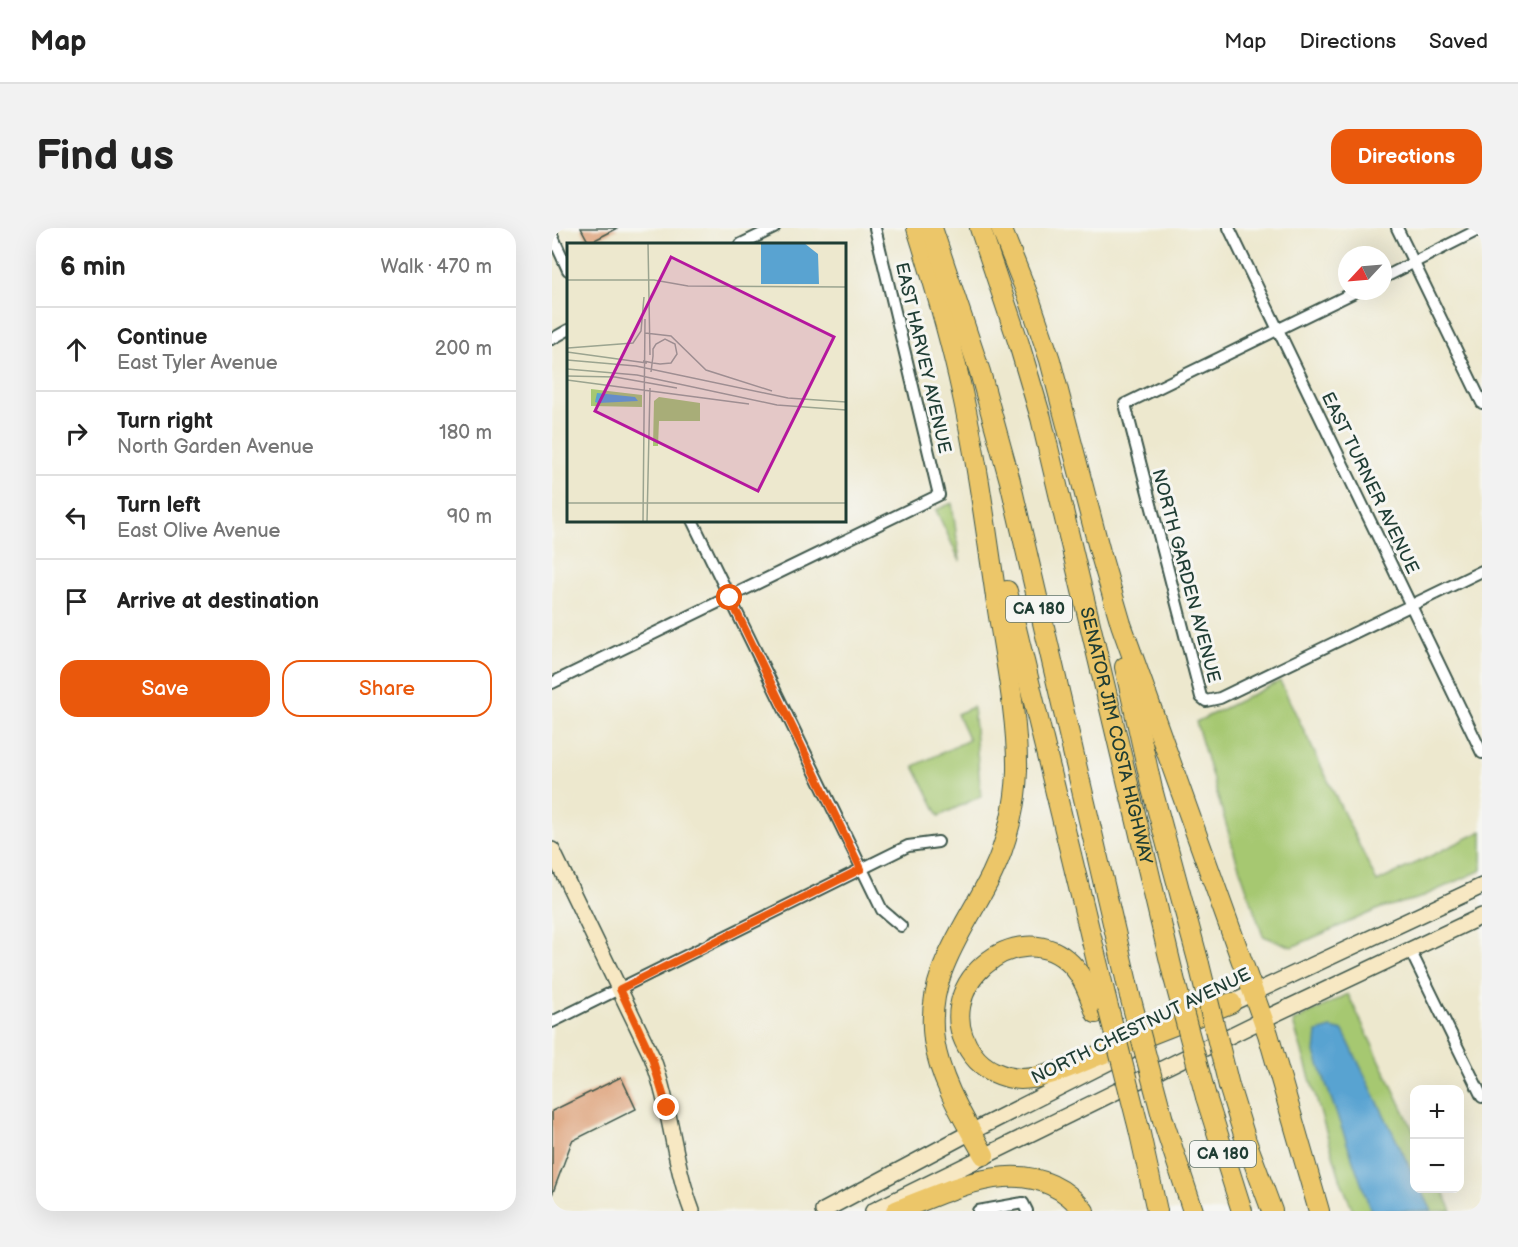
<!DOCTYPE html>
<meta charset="utf-8">
<style>
:root{--surface:#fff;--page:#f2f2f2;--text:#222;--muted:#767676;--line:#e0e0e0;--accent:#ea580c}
body{margin:0;font-family:"Balsamiq Sans",sans-serif;background:var(--page);color:var(--text)}
.controls{position:absolute;right:18px;bottom:18px;display:grid;overflow:hidden;border-radius:12px;box-shadow:0 6px 24px #0002}
.controls button{width:54px;height:54px;display:grid;place-items:center;padding:0;border:0;border-bottom:2px solid var(--line);background:var(--surface);color:var(--text);font:30px sans-serif}
.compass{position:absolute;left:786px;top:18px;width:54px;height:54px;border-radius:50%;background:var(--surface);box-shadow:0 6px 24px #0002;rotate:244deg}
.stop{position:absolute;width:18px;height:18px;margin:-14px;border:4px solid #ea580c;border-radius:50%;background:#fff}
.stop.end{background:#ea580c;border-color:#fff;box-shadow:0 2px 6px #0008}
.list{margin:0;padding:0;list-style:none}
h2{display:flex;justify-content:space-between;align-items:center;height:78px;margin:0;padding:0 24px;font-size:26px}
h2 small{font-size:20px;font-weight:400;color:var(--muted)}
.list li{display:grid;grid-template-columns:39px 1fr auto;gap:18px;align-items:center;box-sizing:border-box;height:84px;padding:0 24px;border-top:2px solid var(--line)}
.list b{display:block;font-size:22px;white-space:nowrap}
.list p{margin:0;font-size:20px;white-space:nowrap;color:var(--muted)}
.list em{font-size:20px;font-style:normal;color:var(--muted)}
.actions{display:flex;gap:12px;padding:18px 24px}
.actions a{flex:1;padding:14px 0;border:2px solid var(--accent);border-radius:18px;text-align:center;font-size:21px;color:var(--accent)}
.actions .main{background:var(--accent);color:#fff}
.icon{flex:none;width:33px;height:33px;fill:none;stroke:currentColor;stroke-width:2;stroke-linecap:round;stroke-linejoin:round}
.map{position:relative;flex:none;width:930px;height:983px;overflow:hidden;border-radius:18px}
header{display:flex;align-items:center;gap:36px;box-sizing:border-box;height:84px;padding:0 30px;background:var(--surface);border-bottom:2px solid var(--line)}
header strong{font-size:28px}
nav{display:flex;gap:33px;margin-inline-start:auto;font-size:21px}
.intro{display:flex;align-items:center;justify-content:space-between;box-sizing:border-box;height:144px;padding:0 36px}
h1{margin:0;font-size:42px}
.button{padding:15px 27px;border-radius:18px;background:var(--accent);color:#fff;font-size:21px;font-weight:700}
main{display:flex;gap:36px;padding:0 36px}
aside{flex:1;background:var(--surface);border-radius:18px;box-shadow:0 6px 24px #0002}
.map>svg:first-child{display:block}
</style>
<header>
<strong>Map</strong>
<nav><a>Map</a><a>Directions</a><a>Saved</a></nav>
</header>
<div class="intro"><h1>Find us</h1><a class="button">Directions</a></div>
<main>
<aside>
<h2>6 min<small>Walk · 470 m</small></h2>
<ul class="list">
<li><svg class="icon" aria-label="ahead" viewBox="0 0 24 24"><path d="M12 20V5M6 11l6-6 6 6"/></svg><div><b>Continue</b><p>East Tyler Avenue</p></div><em>200 m</em></li>
<li><svg class="icon" aria-label="right" viewBox="0 0 24 24"><path d="M7 20v-9h11M14 6l5 5-5 5"/></svg><div><b>Turn right</b><p>North Garden Avenue</p></div><em>180 m</em></li>
<li><svg class="icon" aria-label="left" viewBox="0 0 24 24"><path d="M17 20v-9H6M10 6l-5 5 5 5"/></svg><div><b>Turn left</b><p>East Olive Avenue</p></div><em>90 m</em></li>
<li><svg class="icon" aria-label="arrive" viewBox="0 0 24 24"><path d="M6 21V4h12l-3 4 3 4H6"/></svg><div><b>Arrive at destination</b></div></li>
</ul>
<div class="actions"><a class="main">Save</a><a>Share</a></div>
</aside>
<div class="map">
<svg width="930" height="983" viewBox="0 0 930 983">
<rect width="100%" height="100%" fill="#f6f6f2"/>
<filter id="ink" filterUnits="userSpaceOnUse"><feTurbulence type="fractalNoise" baseFrequency=".0167" numOctaves="2"/><feDisplacementMap in="SourceGraphic" scale="12" xChannelSelector="R" yChannelSelector="G"/><feConvolveMatrix kernelMatrix="1 2 1 2 8 2 1 2 1" color-interpolation-filters="sRGB"/></filter>
<filter id="wash" filterUnits="userSpaceOnUse"><feTurbulence type="fractalNoise" baseFrequency=".008" numOctaves="4" result="noise"/><feDisplacementMap in="SourceGraphic" scale="24" xChannelSelector="R" yChannelSelector="G"/><feGaussianBlur stdDeviation="1.35" result="paint"/><feColorMatrix in="noise" values="0 0 0 0 0 0 0 0 0 0 0 0 0 0 0 0 0 1.4 0 .05"/><feComposite in="paint" operator="in"/></filter>
<g filter="url(#wash)">
<rect width="100%" height="100%" fill="#ede8ce"/>
<!-- green -->
<path fill="#a6c871" stroke="#628252" stroke-width="1.5" d="M400 275 408 333 384 282Z
M728 453 825 654 930 603V642L865 671 829 680 740 719 711 708 684 630 644 494Z
M421 479 429 568 387 588 362 538 417 512 405 486Z
M796 766 862 904V960L890 961 900 983H801L789 953 741 794Z"/>
<!-- water -->
<path fill="#59a3d1" stroke="#3c7082" stroke-width="1.5" d="M779 800 791 803 862 948V960L869 961 880 983H819L763 825 765 804Z"/>
<g id="blocks">
<!-- building -->
<path fill="#dea37c" d="M29 0H66L37 15Z
M69 849 84 881 20 913 0 967V883Z"/>
</g>
</g>
<g filter="url(#ink)">
<use href="#blocks" fill-opacity="0" stroke="#3e574b" stroke-width="1.5"/>
<g fill="none" stroke-linecap="round" stroke-linejoin="round">
<!-- minor casing -->
<g stroke="#3e574b" stroke-width="14">
<path id="minor" d="M677 0 930 525
M845 0 930 175
M0 7 16 42
M189 16 222 0
M831 50 930 0
M805 63 573 176 649 469 654 473 668 470 930 343
M0 111 16 102
M140 292 330 682 349 698
M0 455 387 267 323 0
M858 722 930 869
M0 794 356 618 386 614
M426 983 471 975 475 983"/>
</g>
<!-- secondary casing -->
<g stroke="#3e574b" stroke-width="18">
<path id="secondary" d="M0 622 100 829C119 879 121 933 140 983
M669 780 930 658
M271 983 419 904 577 824
M321 983 710 792 930 688"/>
</g>
<!-- motorway casing -->
<g stroke="#3e574b" stroke-width="22">
<g id="motorway">
<path d="M365 0C382 54 398 109 410 164 425 232 434 301 444 369 452 424 466 489 465 543 464 577 455 615 440 646 413 701 373 746 382 812 388 853 412 891 432 927"/>
<path d="M380 0 428 144 458 253 578 768"/>
<path id="s1" d="M428 0 467 116 489 190 622 750"/>
<path d="M449 0 477 70 498 132 548 324 569 396 716 806 767 983"/>
<path d="M455 363 556 779"/>
<path d="M573 439 600 561 647 736"/>
<path d="M544 785C538 768 532 749 519 736 466 683 372 762 421 827 432 842 451 850 469 851 495 851 523 836 547 827 591 809 635 792 679 775"/>
<path d="M677 858 694 913 720 983"/>
<path d="M654 869 690 983"/>
<path d="M611 892 641 983"/>
<path d="M587 901 605 983"/>
<path d="M344 983C404 960 480 919 532 983"/>
</g>
</g>
<!-- minor -->
<use href="#minor" stroke="#fff" stroke-width="10"/>
<!-- secondary -->
<use href="#secondary" stroke="#f7e8c3" stroke-width="15"/>
<!-- motorway -->
<use href="#motorway" stroke="#ecc669" stroke-width="20"/>
<!-- motorway-bridge casing -->
<g stroke="#3e574b" stroke-width="22" stroke-linecap="butt">
<path id="motorway-bridge" d="M647 736 677 858
M622 750 654 869
M578 768 611 892
M556 779 587 901"/>
</g>
<!-- motorway-bridge -->
<use href="#motorway-bridge" stroke="#ecc669" stroke-width="20"/>
</g>
</g>
<g fill="none" stroke-linecap="round" stroke-linejoin="round" filter="url(#ink)">
<!-- route -->
<path stroke="#ea580c" stroke-width="8" d="M115 880 100 830 68 761 309 641 178 370"/>
</g>
<g text-anchor="middle" dominant-baseline="central" stroke-width="6" stroke-linejoin="round" paint-order="stroke">
<!-- shield labels -->
<g fill="#f6f6f2" stroke="#60746d" stroke-width="1.5">
<rect x="454" y="368" width="66" height="26" rx="4.5"/>
<rect x="638" y="913" width="66" height="26" rx="4.5"/>
</g>
<g font-size="16" font-weight="bold" fill="#1f3d34">
<text x="487" y="381">CA 180</text>
<text x="671" y="926">CA 180</text>
</g>
<!-- street labels -->
<g font-size="18" fill="#1f3d34" stroke="#f6f6f2">
<text transform="translate(371 130) rotate(77)">EAST HARVEY AVENUE</text>
<text transform="translate(818 255) rotate(64)">EAST TURNER AVENUE</text>
<text transform="translate(634 348) rotate(75)">NORTH GARDEN AVENUE</text>
<text stroke="none"><textPath href="#s1" startOffset="526">SENATOR JIM COSTA HIGHWAY</textPath></text>
<text transform="translate(589 798) rotate(-26)">NORTH CHESTNUT AVENUE</text>
</g>
</g>
<!-- overview -->
<g transform="translate(15 15)">
<rect width="279" height="279" fill="#ede8ce"/>
<path d="M24 146 75 152V164L24 163ZM92 154 133 160V178H92L91 203H86L87 158Z" fill="#a6c871"/>
<path d="M194 0H237L251 11 252 41H194ZM30 150 68 154 71 158 31 160 28 159Z" fill="#59a3d1"/>
<path fill="none" stroke="#9ba490" stroke-width="1.5" d="M81 0 83 112M0 37H87L121 43 279 44M78 90 104 93 139 127 205 148M1 105 66 100 74 88 77 54M0 109 80 120M0 117 69 123 221 155 279 159M76 118H77L86 120 93 121 104 120 110 111 108 101 98 96 89 101 86 106V113L84 129M0 126 70 132 210 162 279 167M0 133 48 134 110 145M0 137 182 161M0 260H279M76 279 78 76M80 279 83 145"/>
<path fill="#b5179e" fill-opacity="0.15" stroke="#b5179e" stroke-width="3" d="M104 14 267 94 191 248 28 168Z"/>
<rect width="279" height="279" fill="none" stroke="#1f3d34" stroke-width="3"/>
</g>
</svg>
<div class="controls">
<button>+</button>
<button>−</button>
</div>
<svg class="compass" viewBox="-18 -18 36 36"><path d="M0-13l5 13h-10z" fill="#e53935"/><path d="M0 13l5-13h-10z" fill="#767676"/></svg>
<div class="stop" style="left:178px;top:370px"></div>
<div class="stop end" style="left:115px;top:880px"></div>
</div>
</main>
